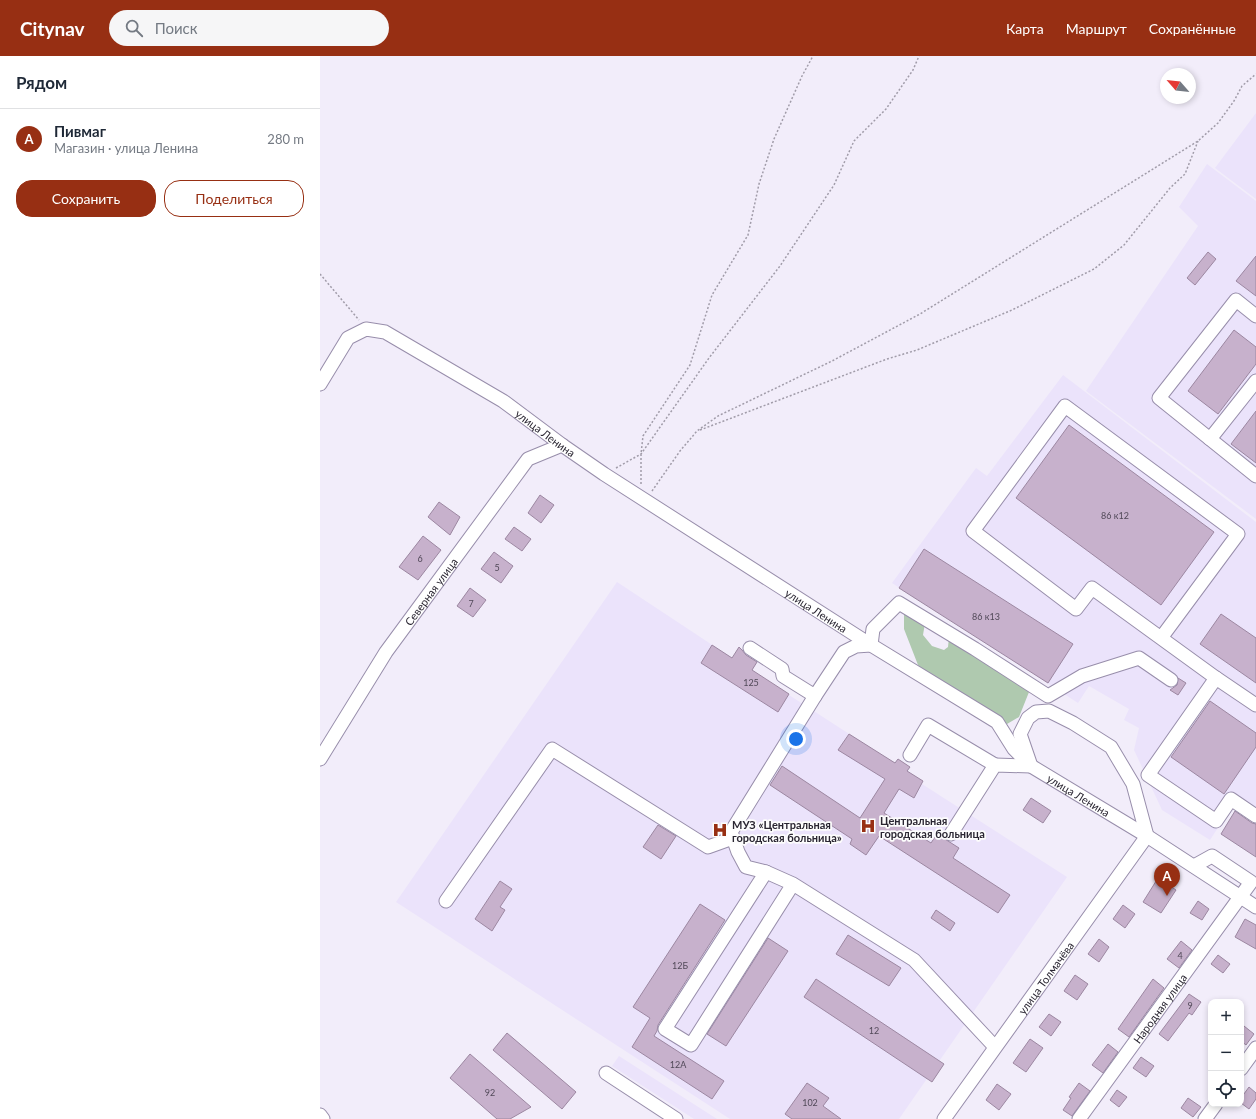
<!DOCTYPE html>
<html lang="ru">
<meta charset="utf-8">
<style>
:root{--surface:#fff;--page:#f6f6f7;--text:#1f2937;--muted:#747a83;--line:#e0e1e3;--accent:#972f13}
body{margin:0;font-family:Lato,sans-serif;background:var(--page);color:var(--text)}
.controls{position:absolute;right:12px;bottom:12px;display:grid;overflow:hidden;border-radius:8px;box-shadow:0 2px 6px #0003}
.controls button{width:36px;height:36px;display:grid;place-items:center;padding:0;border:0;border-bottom:1px solid var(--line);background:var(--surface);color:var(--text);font:20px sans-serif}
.compass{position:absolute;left:840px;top:12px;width:36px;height:36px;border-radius:50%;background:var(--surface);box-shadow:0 2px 6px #0003;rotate:298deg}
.you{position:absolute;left:476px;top:683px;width:14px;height:14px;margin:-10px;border:3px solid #fff;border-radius:50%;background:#1a73e8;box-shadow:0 0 0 6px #1a73e833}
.badge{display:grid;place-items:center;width:26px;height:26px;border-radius:50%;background:var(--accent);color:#fff;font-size:13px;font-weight:700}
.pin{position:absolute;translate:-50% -33px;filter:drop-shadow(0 1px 2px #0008)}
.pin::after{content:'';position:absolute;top:21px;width:14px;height:12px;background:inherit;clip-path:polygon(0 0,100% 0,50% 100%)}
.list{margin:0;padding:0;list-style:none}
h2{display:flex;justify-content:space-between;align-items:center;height:52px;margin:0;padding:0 16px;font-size:17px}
h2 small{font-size:13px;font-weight:400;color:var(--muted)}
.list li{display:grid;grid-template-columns:26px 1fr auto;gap:12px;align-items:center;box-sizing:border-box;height:60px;padding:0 16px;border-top:1px solid var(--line)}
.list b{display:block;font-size:15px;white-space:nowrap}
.list p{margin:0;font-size:13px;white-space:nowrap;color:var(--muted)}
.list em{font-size:13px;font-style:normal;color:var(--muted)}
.actions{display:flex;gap:8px;padding:12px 16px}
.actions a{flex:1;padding:9px 0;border:1px solid var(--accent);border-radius:16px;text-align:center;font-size:14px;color:var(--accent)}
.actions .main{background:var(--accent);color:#fff}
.icon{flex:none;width:22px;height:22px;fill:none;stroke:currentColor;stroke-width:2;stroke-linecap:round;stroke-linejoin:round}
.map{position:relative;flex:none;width:936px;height:1063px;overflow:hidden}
header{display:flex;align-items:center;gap:24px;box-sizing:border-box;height:56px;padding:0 20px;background:var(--accent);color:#fff}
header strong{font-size:19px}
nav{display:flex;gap:22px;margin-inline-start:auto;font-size:14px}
.search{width:280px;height:36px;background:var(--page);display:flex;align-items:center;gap:10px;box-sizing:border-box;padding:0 14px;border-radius:22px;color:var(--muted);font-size:15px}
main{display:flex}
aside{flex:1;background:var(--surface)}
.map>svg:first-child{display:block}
</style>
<header>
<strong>Citynav</strong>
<div class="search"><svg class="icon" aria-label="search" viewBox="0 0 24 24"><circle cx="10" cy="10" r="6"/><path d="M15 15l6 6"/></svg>Поиск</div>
<nav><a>Карта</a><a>Маршрут</a><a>Сохранённые</a></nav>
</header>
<main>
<aside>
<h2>Рядом<small></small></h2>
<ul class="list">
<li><span class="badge">A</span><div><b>Пивмаг</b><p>Магазин · улица Ленина</p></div><em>280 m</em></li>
</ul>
<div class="actions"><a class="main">Сохранить</a><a>Поделиться</a></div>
</aside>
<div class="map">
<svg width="936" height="1063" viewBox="0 0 936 1063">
<rect width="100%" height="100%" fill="#f2edfa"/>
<!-- built -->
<path fill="#ebe3fb" d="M936 57V143L895 112Z
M887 108 936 145V463L766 335 878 170 859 151Z
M743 319 936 466V753L918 741 890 784 842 754 814 694 819 672 804 664 809 653 769 630 758 647 572 527 656 412 667 420Z
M297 526 412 602 419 591 439 604 432 615 574 707 578 703 590 711 588 715 603 725 602 728 747 821 579 1063H410L76 846Z
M299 1000 397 1063H374L292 1010Z"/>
<!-- forest -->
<path fill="#afc9af" d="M584 555 605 567 603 579 612 590 624 594 628 591 629 581 709 629V636L699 661 687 668 609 620 598 609 584 573Z"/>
<!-- building -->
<path fill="#c7b1cc" stroke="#9c87a1" d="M888 196 896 203 875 229 867 222Z
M936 200V240L916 225Z
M914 274 936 291V308L898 358 868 335Z
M936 355V407L911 388Z
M749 369 894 476 841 549 696 442Z
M220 439 234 449 221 467 208 457Z
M119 446 140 461 130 479 108 461Z
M194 471 211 483 202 495 185 483Z
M103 480 121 494 98 524 79 511Z
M604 493 753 588 728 627 579 532Z
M174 496 193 510 181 527 161 513Z
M150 532 166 544 153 561 137 550Z
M901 558 936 582V627L880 588Z
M392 589 412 602 419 591 422 594 426 599 437 606 432 614 469 638 458 656 381 607Z
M858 622 866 627 858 639 850 634 857 629Z
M890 645 936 677V691L904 738 851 701Z
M529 678 575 707 578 703 590 711 587 715 603 725 594 742 579 733 564 757 611 787 617 778 639 792 633 802 690 839 678 857 559 780 546 799 530 788 532 783 450 729 462 710 540 762 565 723 518 694Z
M711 742 731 755 723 767 703 754Z
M915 755 932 767 936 768V801L901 778Z
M338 769 356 780 341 803 323 791Z
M838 822 856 834 841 857 823 846Z
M180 825 192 833 180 851 185 854 172 875 155 863Z
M878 845 889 853 882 864 870 857Z
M380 848 405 864 338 969 337 975 334 980 404 1025 392 1043 312 991 330 962 313 951Z
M803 849 815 858 805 872 793 863Z
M616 854 635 867 630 875 611 862Z
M925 863 936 869V893L915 881Z
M528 879 581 912 569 930 516 898Z
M448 882 468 895 406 990 387 978Z
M779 883 789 891 779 906 768 898Z
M861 885 872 894 859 912 847 903Z
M898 899 910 908 903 917 891 908Z
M755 919 768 928 757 944 744 935Z
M496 923 624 1008 612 1026 484 941Z
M833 923 844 932 809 981 798 973Z
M869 938 881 946 872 959 869 957 848 985 839 978Z
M729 958 741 966 731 980 719 971Z
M924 970 934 978 926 989 921 985V974Z
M187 977 256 1036 242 1053 173 994Z
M710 983 723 992 706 1016 693 1007Z
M788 988 798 996 783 1017 772 1009Z
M150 998 211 1051 190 1063H177L130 1022Z
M821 1001 834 1010 826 1021 813 1012Z
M487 1027 509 1042 503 1050 521 1063H472L465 1058Z
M759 1027 770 1035 752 1060 743 1054 751 1042 749 1041Z
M677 1028 691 1038 679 1054 666 1044Z
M929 1031 936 1037V1043L929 1053 921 1047V1042Z
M797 1034 807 1041 799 1051 790 1044Z
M868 1042 881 1051 873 1061 861 1052Z"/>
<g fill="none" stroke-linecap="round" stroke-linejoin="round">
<!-- minor casing -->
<g stroke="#988eab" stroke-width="15">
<g id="minor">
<path d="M936 325 890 383 936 420"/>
<path id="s1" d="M0 328 28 282 46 273 65 276 183 345 242 389 284 418 551 589 677 666 694 693 711 710 827 780 936 851"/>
<path d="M890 383 839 342 916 244 936 260"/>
<path d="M841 582 918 478 745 350 653 475 756 553 772 532 896 622"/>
<path d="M430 592 462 613 463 620 495 640 524 596 536 590 551 589 553 573 579 547 655 593 728 640 762 620 819 602 851 624"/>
<path d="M936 649 896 622 828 719 896 765 911 743 936 760"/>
<path d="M590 699 608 669 675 709"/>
<path id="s2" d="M0 703 66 596 208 403 242 389"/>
<path d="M631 778 675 709 711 710 700 678 708 662 716 656 729 655 753 667 791 691 813 728 827 780"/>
<path d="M446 816 426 811 418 796 411 776 495 640"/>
<path d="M473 828 371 989 345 973 446 816 473 828 594 904 675 991"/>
<path d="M126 845 232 693 388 791 413 782"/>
<path d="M921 1013 936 992"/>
<path d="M286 1017 356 1063"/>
<path d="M0 1059 3 1063"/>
<path id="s3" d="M624 1063 827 780"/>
<path id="s4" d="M759 1063 931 826 892 800 874 810"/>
<path d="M885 1063 896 1048"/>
</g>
</g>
<!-- path -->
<path stroke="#a19ca9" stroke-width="1.5" stroke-dasharray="2 2" stroke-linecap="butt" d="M0 218 39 264
M380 374 567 303 597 294 692 254 774 213 804 189 850 132 865 118 878 85
M296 412 321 398 389 302 460 210 514 129 534 85 566 53 593 14 599 0
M321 428V398L323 380 370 309 392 239 428 179 439 128 454 83 482 20 493 0
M332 435 360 395 377 375 398 360 512 305 600 258 878 85 898 67 914 45 922 30 936 18"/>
<!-- minor -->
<use href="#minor" stroke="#fff" stroke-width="13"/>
</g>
<!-- icons -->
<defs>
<g id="hospital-bare" transform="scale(1.2)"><path d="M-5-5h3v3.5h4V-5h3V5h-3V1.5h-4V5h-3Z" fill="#972f13" stroke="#fdfdfd" stroke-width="2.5" paint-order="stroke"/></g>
</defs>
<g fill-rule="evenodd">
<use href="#hospital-bare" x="548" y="770"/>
<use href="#hospital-bare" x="400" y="774"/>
</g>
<g text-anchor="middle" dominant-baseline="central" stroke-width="3.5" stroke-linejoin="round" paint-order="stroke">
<!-- number labels -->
<g font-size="9" fill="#514958">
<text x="795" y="459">86 к12</text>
<text x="100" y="502">6</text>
<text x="177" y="511">5</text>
<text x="151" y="547">7</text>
<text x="666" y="560">86 к13</text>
<text x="431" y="626">125</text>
<text x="860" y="899">4</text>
<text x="360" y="909">12Б</text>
<text x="870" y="949">9</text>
<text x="554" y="974">12</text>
<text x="358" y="1008">12А</text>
<text x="170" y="1036">92</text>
<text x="490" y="1046">102</text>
</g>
<!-- street labels -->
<g font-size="11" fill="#2a2632" stroke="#fdfdfd">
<text stroke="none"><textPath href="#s1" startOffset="283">улица Ленина</textPath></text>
<text stroke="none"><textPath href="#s2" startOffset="201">Северная улица</textPath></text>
<text stroke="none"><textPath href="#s1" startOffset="607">улица Ленина</textPath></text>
<text stroke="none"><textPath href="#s1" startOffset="931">улица Ленина</textPath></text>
<text stroke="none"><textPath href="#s3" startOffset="174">улица Толмачёва</textPath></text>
<text stroke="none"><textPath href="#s4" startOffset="137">Народная улица</textPath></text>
</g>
<!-- poi labels -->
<g font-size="11" font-weight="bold" fill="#2a2632" stroke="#fdfdfd" text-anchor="start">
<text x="560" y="764">Центральная<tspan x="560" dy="13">городская больница</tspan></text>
<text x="412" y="768">МУЗ «Центральная<tspan x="412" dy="13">городская больница»</tspan></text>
</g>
</g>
</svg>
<div class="controls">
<button>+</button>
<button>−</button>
<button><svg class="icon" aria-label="locate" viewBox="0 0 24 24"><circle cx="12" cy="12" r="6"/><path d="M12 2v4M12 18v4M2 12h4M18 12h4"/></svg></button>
</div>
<svg class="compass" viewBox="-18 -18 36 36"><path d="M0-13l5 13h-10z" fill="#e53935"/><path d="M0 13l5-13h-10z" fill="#747a83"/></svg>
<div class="you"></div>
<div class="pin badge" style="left:847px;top:840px">A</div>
</div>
</main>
